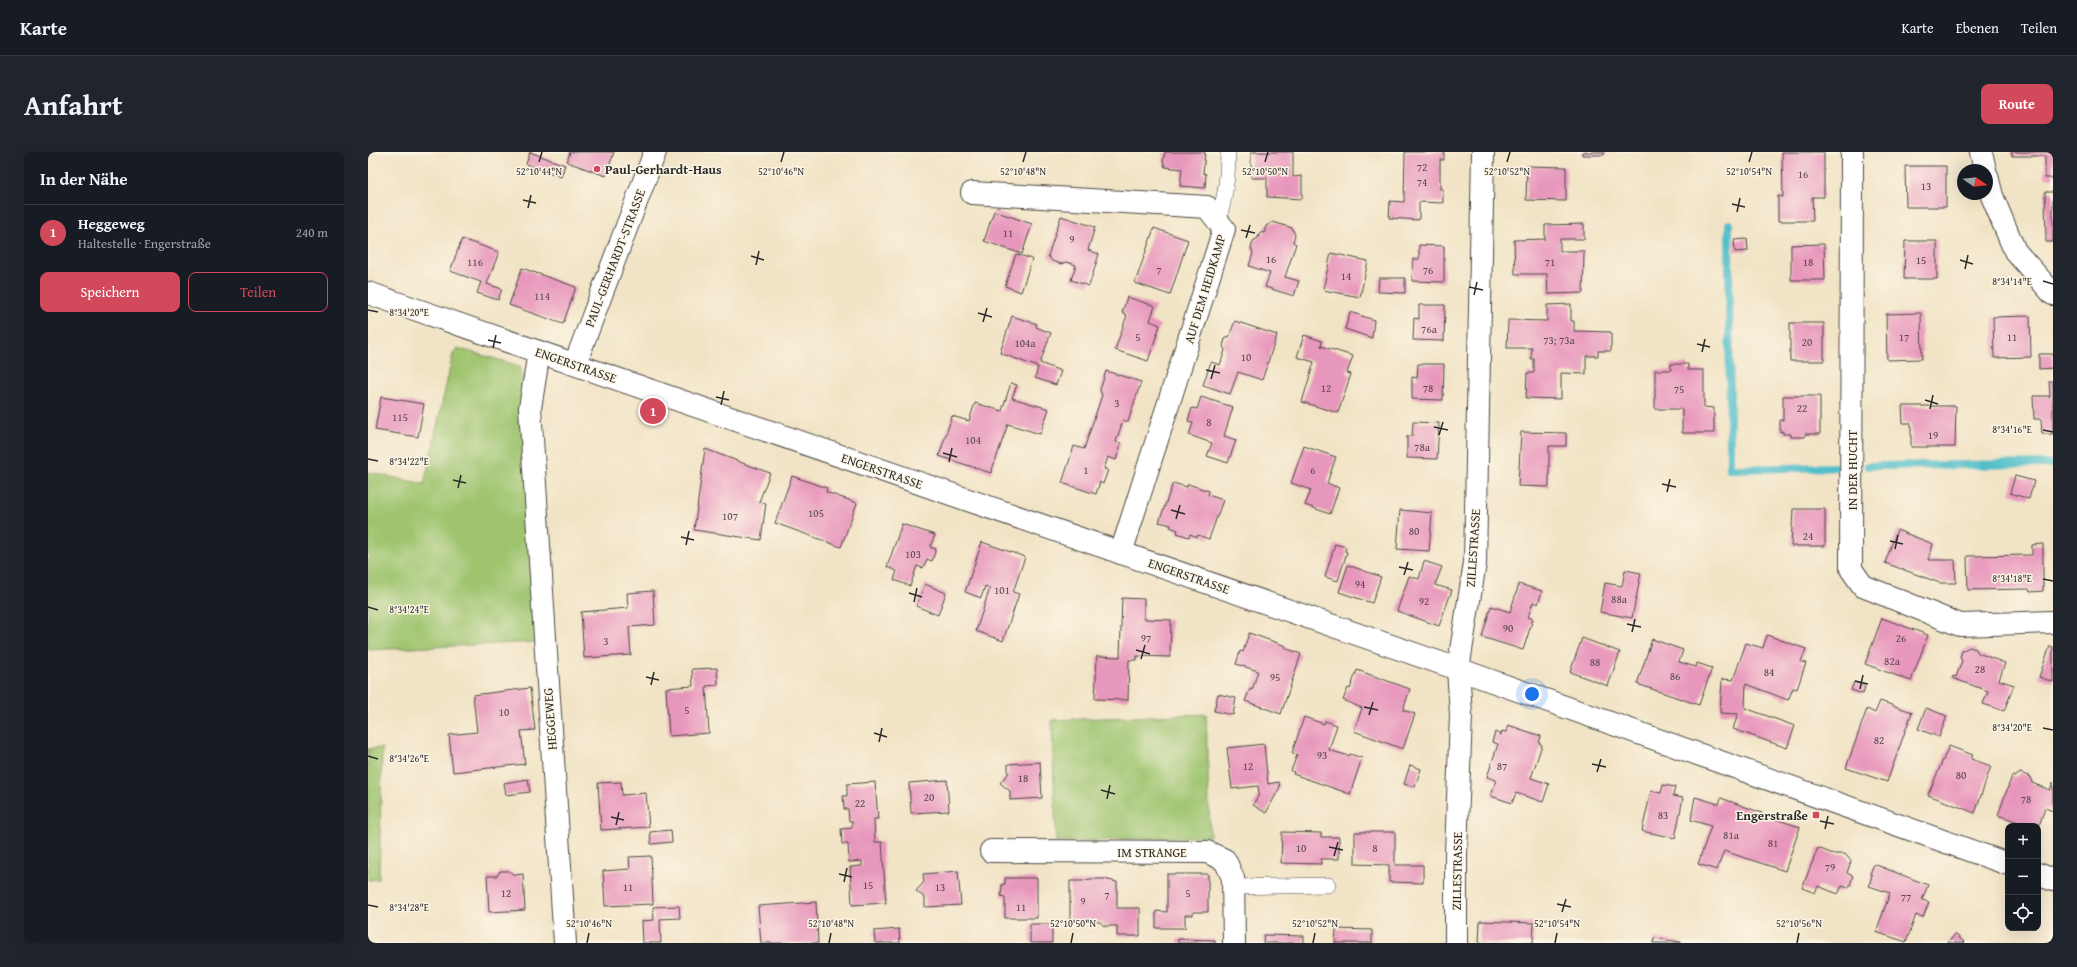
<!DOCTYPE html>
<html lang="de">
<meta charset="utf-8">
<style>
:root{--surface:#171b24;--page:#20242c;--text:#f1f3f6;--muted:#9ea1a6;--line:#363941;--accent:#d1495b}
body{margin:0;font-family:"Gentium Book Plus",serif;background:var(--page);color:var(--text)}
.controls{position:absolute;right:12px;bottom:12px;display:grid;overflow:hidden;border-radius:8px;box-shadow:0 4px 16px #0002}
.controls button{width:36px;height:36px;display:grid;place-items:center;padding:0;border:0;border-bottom:1px solid var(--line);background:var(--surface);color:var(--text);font:20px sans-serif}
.compass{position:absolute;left:1589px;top:12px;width:36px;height:36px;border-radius:50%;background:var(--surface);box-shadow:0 4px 16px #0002;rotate:104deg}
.you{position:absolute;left:1164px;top:542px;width:14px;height:14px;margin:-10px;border:3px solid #fff;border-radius:50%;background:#1a73e8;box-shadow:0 0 0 6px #1a73e833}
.badge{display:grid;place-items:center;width:26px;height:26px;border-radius:50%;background:var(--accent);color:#fff;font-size:13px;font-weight:700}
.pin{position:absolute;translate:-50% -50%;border:2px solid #fff;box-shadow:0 1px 4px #0006}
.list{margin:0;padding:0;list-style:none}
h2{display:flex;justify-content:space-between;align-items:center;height:52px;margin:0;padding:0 16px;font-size:17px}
h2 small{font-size:13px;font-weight:400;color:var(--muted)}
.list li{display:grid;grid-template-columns:26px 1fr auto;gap:12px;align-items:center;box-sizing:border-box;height:56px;padding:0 16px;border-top:1px solid var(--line)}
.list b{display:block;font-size:15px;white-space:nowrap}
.list p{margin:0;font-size:13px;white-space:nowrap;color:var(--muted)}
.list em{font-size:13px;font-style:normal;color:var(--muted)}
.actions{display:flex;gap:8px;padding:12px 16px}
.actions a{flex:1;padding:9px 0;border:1px solid var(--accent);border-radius:8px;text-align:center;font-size:14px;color:var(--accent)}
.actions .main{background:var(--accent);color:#fff}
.icon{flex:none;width:22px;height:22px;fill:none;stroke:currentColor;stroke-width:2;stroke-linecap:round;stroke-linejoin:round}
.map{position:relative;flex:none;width:1685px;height:791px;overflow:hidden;border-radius:8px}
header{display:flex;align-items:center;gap:24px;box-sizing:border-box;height:56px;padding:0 20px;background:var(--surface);border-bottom:1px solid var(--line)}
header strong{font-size:19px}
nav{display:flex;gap:22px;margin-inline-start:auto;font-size:14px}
.intro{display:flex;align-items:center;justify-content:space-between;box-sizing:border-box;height:96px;padding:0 24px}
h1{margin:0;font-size:28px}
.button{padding:10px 18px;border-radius:8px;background:var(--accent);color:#fff;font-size:14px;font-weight:700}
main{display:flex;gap:24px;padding:0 24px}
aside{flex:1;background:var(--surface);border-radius:8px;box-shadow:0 4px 16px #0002}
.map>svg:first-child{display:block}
</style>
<header>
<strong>Karte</strong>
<nav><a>Karte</a><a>Ebenen</a><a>Teilen</a></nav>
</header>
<div class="intro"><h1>Anfahrt</h1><a class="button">Route</a></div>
<main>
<aside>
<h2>In der Nähe<small></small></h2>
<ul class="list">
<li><span class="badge">1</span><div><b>Heggeweg</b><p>Haltestelle · Engerstraße</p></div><em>240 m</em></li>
</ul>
<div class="actions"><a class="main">Speichern</a><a>Teilen</a></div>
</aside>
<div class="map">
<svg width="1685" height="791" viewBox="0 0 1685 791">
<rect width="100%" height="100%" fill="#fcf5e5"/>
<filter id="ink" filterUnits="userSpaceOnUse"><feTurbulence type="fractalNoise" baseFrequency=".025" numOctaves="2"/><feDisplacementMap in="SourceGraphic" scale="8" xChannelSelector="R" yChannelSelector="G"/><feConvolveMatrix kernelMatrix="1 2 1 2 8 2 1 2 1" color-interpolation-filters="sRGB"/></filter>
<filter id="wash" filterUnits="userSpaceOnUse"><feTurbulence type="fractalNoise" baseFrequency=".012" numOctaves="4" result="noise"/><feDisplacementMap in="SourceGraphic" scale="16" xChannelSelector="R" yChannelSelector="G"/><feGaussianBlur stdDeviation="0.9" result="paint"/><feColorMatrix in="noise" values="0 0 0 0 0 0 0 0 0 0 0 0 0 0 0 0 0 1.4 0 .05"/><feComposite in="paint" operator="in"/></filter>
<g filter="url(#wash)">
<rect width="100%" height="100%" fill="#f1e3c5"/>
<!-- green -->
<path fill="#9ec46e" stroke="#64784c" d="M89 196 152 214 156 227 170 490 0 498V320L56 332 85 202Z
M838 562 842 684 688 690 684 568Z
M14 596 11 727 0 728V597Z"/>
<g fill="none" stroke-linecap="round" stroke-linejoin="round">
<!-- stream -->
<path stroke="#51beca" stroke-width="8" d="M1361 72 1362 317 1473 315
M1500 314 1685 312"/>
</g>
<g id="blocks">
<!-- building -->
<path fill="#e897bc" d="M162 0 197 13 193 25 158 12Z
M202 0H246L238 24 199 10Z
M797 0H837L835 21 838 22 837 36 812 34 814 17 797 15 795 9Z
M883 0H925V25L934 24V47L899 45V26H883Z
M1037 0H1076V8H1072V37H1075V51L1051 50V68L1021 66 1022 49 1036 50Z
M1214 0H1236V3H1214Z
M1414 0H1456V45H1444L1445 69H1410V44L1415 45Z
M1643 0H1685V26H1677V4H1644Z
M1159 14 1198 15V49L1158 48Z
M1537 14H1578V55H1538Z
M1677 40H1685V90H1678Z
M626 59 664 72 654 102 616 89Z
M693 64 727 75 720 98 731 102 721 134 703 128 708 113 698 110 693 112 684 109 680 104Z
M905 70 924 76 927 83 925 90 928 92 917 125 931 129 926 144 897 135 902 121 881 114 885 101 883 96 885 89 890 86 892 80 896 81 898 74Z
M1216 72V87H1192V99H1216L1215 141 1180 142 1179 122H1147L1146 88 1177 87V73Z
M786 76 820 88 802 143 767 131Z
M94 87 131 100 119 132 134 137 130 148 109 141 113 130 82 119Z
M1379 87 1380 99 1367 100 1366 88Z
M1537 89H1569V127H1536Z
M1456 92 1457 128H1423V93Z
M1051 93 1076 94V130L1044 129 1045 107H1051Z
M963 101 1000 109 992 145 955 138Z
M648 102 664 107 653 140 637 134Z
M154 116 208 135 195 172 141 153Z
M1011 126H1037V141L1010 140Z
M759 145 787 154 782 169 792 173 780 209 747 198 759 163 754 161Z
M1203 152V169H1206V179L1243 180V199H1230V204H1218V222L1193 221V247L1158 246 1159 221H1166V207H1163L1164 196H1139L1140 168 1179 169V153Z
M1051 153H1077L1076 189 1045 188 1046 166 1051 167Z
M982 160 1006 168 1004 186 977 177Z
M1553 161 1554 207 1519 208 1518 162Z
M644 164 669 172 668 175 683 181 672 211 693 219 688 233 667 226 670 215 632 201Z
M1662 164 1663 205 1626 206 1625 165Z
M867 169 909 183 894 228 870 220 862 242 835 233 843 210 852 213 857 198 855 194 857 187 861 185Z
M1422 171H1456V209H1422Z
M936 183 954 189 953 194 985 204 979 221 983 222 970 261 934 250 946 210 929 205Z
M1671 202H1685V216L1671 217Z
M1050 212H1076L1075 248 1044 247V225L1049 226Z
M1303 212H1320V218H1336V255L1346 256V281H1314V257H1287V218H1303Z
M738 219 773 230 760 270 755 268 748 290 753 291 748 308 740 305 736 317 740 318 735 332 732 330 728 342 694 331 706 294 716 297 734 243 732 238Z
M1681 229H1685V282H1674L1673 267H1666L1665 244H1682Z
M643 231 649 233 644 246 681 257 672 282 640 272 623 321 571 304 584 264 601 269 607 251 634 259Z
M1415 244H1452V282H1437V285H1423V282H1415V279L1412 280V268H1415Z
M13 245 56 252 50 285 7 278Z
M833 245 865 255 856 284 868 288 860 311 839 304 844 291 821 283 825 271 820 269 824 256 829 257Z
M1534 254H1588L1587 295H1543V271H1535Z
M1045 270 1071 271 1069 307 1039 306V284H1044Z
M1153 280 1198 281V294H1181V335L1150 334Z
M936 294 968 305 959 331 971 336 962 362 937 353 943 338 923 331Z
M337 297 402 321 391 350 398 351 393 388 326 378Z
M424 324 459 336 458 340 489 351 473 395 407 371Z
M1647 324 1666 329 1661 347 1642 341Z
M805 331 819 335 820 332 841 339 840 343 855 348 841 387 830 383 829 385 822 382 821 385 809 381 810 378 802 375 803 373 791 370Z
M1425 357H1457V394H1423Z
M1032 358 1064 361 1061 399 1029 397Z
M534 372 567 383 562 395 568 397 564 409 559 407 555 416 549 414 542 434 526 428 529 419 519 415Z
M1529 378 1565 392 1560 408H1587L1588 431H1572L1517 411Z
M614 390 657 405 645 440 651 442 635 489 608 479 622 436 617 434 613 446 597 440Z
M967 392 978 395 977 399 979 400 970 429 957 425Z
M1675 392V439L1662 440 1661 437 1600 438 1599 404 1664 403V393Z
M1056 409 1074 415 1067 433 1084 438 1071 474 1029 459 1041 424 1051 427Z
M980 413 1013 425 1004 451 971 440Z
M1257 418 1273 421 1264 466 1232 460 1237 431 1254 434Z
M557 432 578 441 570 463 548 454Z
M1151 432 1174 439 1170 452 1165 450 1160 465 1165 467 1155 498 1114 485 1123 454 1142 460Z
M285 439 287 473 261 475 263 503 216 506 213 460 260 456 259 441Z
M754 446 776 447V467L803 468 802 505 769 504V508H761L760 548 727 547 729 504 752 505Z
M1514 466 1560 483 1543 529 1497 512Z
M881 481 918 494 917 496 933 502 913 562 877 549 882 537 884 538 890 519 868 512 872 499 875 500Z
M1399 483 1438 497 1433 510 1438 511 1429 537 1425 536 1420 548 1378 532 1377 556 1427 574 1419 596 1365 577 1370 562 1352 561 1354 527 1365 528 1378 491 1395 496Z
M1214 486 1252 500 1240 534 1202 520Z
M1284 487 1315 498 1311 510 1328 515 1329 511 1344 516 1331 553 1269 532Z
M1682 494 1685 495V530L1671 525Z
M1601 495 1608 497 1610 501 1637 511 1631 528 1646 533 1636 559 1615 552 1620 539 1584 526 1585 524 1588 525 1594 509 1592 505 1594 499Z
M349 516 350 533 338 534 341 581 301 584 298 536 325 534 324 517Z
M989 518 1042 537 1035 558 1047 562 1035 597 986 579 994 556 975 548 980 536 982 537Z
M1486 530 1497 534 1495 542 1483 538Z
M162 536 167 578 153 579 157 612 85 620 81 583 109 580 105 543Z
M850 542 868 546 865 563 846 559Z
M1512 549 1544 560 1519 630 1478 616 1499 557 1507 561Z
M1558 556 1579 564 1571 585 1550 577Z
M936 565 956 572 957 569 969 573 961 598 981 604 982 602 994 606 982 642 925 622 926 620 923 619 929 603 924 601Z
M1140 573 1173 584 1171 591 1174 593 1163 626 1181 632 1175 650 1148 641 1144 651 1123 644 1128 628 1119 625 1130 592 1124 590 1127 580 1133 583 1134 579 1138 580Z
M896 592 900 632 911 630 912 635 898 661 885 653 891 642 890 634 864 637 859 596Z
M1581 594 1605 603 1603 607 1623 614 1607 661 1560 643Z
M672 610 674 646 642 648V639L632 631 640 622V612Z
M1042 613 1053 617 1047 635 1036 632Z
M1652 621 1663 625 1664 631 1682 638 1685 630V659L1677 656 1671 674H1661L1630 663 1644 624 1647 625Z
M160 627 162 640 138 643 136 631Z
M579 628 581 659 543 661 541 631Z
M253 630 254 643 278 641 281 675 233 678 230 631Z
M507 630 510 667H506L507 690H514L518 751 484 753 482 715 494 714V709L481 710 480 692H474L473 677 484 676V669H481L480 657H476L475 644H479V632Z
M1295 633 1307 635 1305 644 1315 646 1307 686 1274 679 1283 639 1293 641Z
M1327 645 1351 652 1353 646 1394 661 1393 664 1404 668V666L1432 675 1417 719 1356 699 1349 718 1330 712 1343 674 1323 668Z
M303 678 304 690 283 692 282 680Z
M914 680 953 681V685H971V707H953V712L913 711Z
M987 680H1027V713H1055V731L1021 730V713L987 712Z
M1450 696 1465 702H1477L1483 709 1479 721 1485 724 1481 736 1474 734 1470 742 1450 734 1447 741 1434 736Z
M283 704 285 752 237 754 235 719 262 717 261 705Z
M1506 712 1560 733 1554 748 1561 750 1555 765 1548 763 1538 790 1508 780 1522 741 1501 734 1504 723 1502 722Z
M132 719H141L146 723 155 722 157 758 121 760 119 724H129Z
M590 719 593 753 557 755V746L548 739 556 730 555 722Z
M799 722H840V760H825V763H817V776H788V759L799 760Z
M637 726H669V766H637V745L633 744 634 732H637Z
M721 727H736L749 730V756H772V784H749V774H736L732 770 702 769V729H715Z
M448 750 450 791H393L390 754Z
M311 754 312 766 292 767 293 791H275L274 769 286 768 285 755Z
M1112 769 1166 771 1165 791H1111Z
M662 772H684V791H662Z
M531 777 532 791H507L506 779Z
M968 777 1004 778V791H967Z
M1587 782 1597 791H1580Z
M896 783 936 784V791H895Z
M1286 786 1313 790V791H1285Z
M810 787 847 788V791H810Z"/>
</g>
</g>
<g filter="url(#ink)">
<use href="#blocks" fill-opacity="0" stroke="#494742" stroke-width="1"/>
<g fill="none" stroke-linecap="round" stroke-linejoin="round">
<!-- lane casing -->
<g stroke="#494742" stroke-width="16">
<path id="lane" d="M850 69C858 45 860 25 860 0
M865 735 960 733"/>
</g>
<!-- street casing -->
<g stroke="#494742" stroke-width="24">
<path id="street" d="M1484 0 1483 417 1495 434 1592 473 1685 470
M1613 0 1617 18
M1619 24 1624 44 1647 99 1685 142
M604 41 839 55 856 77 753 401
M171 200 162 256 197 791
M207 212 287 0
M623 699 839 700 857 708 865 726 866 791
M1088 791V702L1093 562 1090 517 1107 411 1115 0"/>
</g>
<!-- secondary casing -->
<g stroke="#494742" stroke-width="24">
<path id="secondary" d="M0 141 1090 517 1640 712
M1670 722 1685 728"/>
</g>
<!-- lane -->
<use href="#lane" stroke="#fff" stroke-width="15"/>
<!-- street -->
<use href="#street" stroke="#fff" stroke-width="22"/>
<!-- secondary -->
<use href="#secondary" stroke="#fff" stroke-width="22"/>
</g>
</g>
<!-- ticks -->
<path fill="none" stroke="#2b2b2b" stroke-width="1.5" d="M171 10 174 0M413 10 416 0M655 10 658 0M897 10 900 0M1139 10 1142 0M1381 10 1384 0M155 48 168 51M1364 52 1377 55M160 56 163 43M1369 60 1372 46M873 78 887 81M878 86 882 73M383 104 396 108M1592 108 1605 112M388 113 391 99M1597 117 1600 103M1675 129 1685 132M1101 135 1115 138M1106 143 1109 130M0 158 10 160M610 161 624 165M615 170 619 156M120 188 133 191M1329 192 1342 195M125 196 128 183M1334 200 1337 187M838 218 852 221M843 227 847 213M348 245 361 248M1557 248 1570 252M353 253 356 239M1562 257 1565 243M1066 275 1080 278M1675 278 1685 280M1071 283 1075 270M575 301 589 305M0 307 10 309M581 310 584 296M85 328 98 331M1294 332 1308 335M90 336 93 323M1299 340 1302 327M803 358 817 362M808 367 812 353M313 385 326 388M1522 389 1535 392M318 393 321 379M1527 397 1530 383M1031 415 1045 418M1036 423 1040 410M1675 427 1685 429M541 441 554 445M546 450 549 436M0 455 10 458M1259 472 1273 475M1264 480 1267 467M768 498 782 502M773 507 777 493M278 525 291 528M1487 529 1500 532M283 533 286 520M1492 537 1495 523M996 555 1010 558M1001 563 1005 550M1675 576 1685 578M506 581 519 585M511 590 514 576M0 604 10 607M1224 612 1238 615M1229 620 1233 607M733 638 747 642M739 647 742 633M243 665 256 668M1452 669 1466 672M248 673 251 660M1457 677 1460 664M961 695 975 698M966 704 970 690M471 722 484 725M476 730 479 716M1189 752 1203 755M0 753 10 755M1194 760 1198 747M219 791 221 781M461 791 463 781M703 791 705 781M945 791 947 781M1187 791 1189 781M1429 791 1431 781"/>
<!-- markers -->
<g fill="#d1495b" stroke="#fcf5e5" stroke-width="1.5">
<circle cx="229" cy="17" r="4"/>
<rect x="1444" y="659" width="8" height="8" rx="2"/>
</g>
<g text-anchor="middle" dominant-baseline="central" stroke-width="3" stroke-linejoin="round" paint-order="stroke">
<!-- number labels -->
<g font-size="11" fill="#5a464f">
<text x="1054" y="15">72</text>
<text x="1435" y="22">16</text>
<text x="1054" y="30">74</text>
<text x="1558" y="34">13</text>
<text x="640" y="81">11</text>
<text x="704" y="87">9</text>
<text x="903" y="107">16</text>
<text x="1553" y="108">15</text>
<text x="107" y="110">116</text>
<text x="1182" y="110">71</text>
<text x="1440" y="110">18</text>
<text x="791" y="118">7</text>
<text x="1060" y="118">76</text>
<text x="978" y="124">14</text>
<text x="174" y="144">114</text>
<text x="1061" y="177">76a</text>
<text x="770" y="185">5</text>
<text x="1536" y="185">17</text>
<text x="1644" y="185">11</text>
<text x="1191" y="188">73; 73a</text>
<text x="1439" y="190">20</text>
<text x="657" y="191">104a</text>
<text x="878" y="205">10</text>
<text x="958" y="236">12</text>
<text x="1060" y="236">78</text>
<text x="1311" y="237">75</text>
<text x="749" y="251">3</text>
<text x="1434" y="256">22</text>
<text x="32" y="265">115</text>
<text x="841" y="270">8</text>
<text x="1565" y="283">19</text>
<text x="605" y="288">104</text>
<text x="1054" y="295">78a</text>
<text x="718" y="318">1</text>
<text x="945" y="318">6</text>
<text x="448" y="361">105</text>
<text x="362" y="364">107</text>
<text x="1046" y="379">80</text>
<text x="1440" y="384">24</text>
<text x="545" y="402">103</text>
<text x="992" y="432">94</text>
<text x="634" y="438">101</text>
<text x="1251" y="447">88a</text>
<text x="1056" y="449">92</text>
<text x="1140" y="476">90</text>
<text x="778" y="486">97</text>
<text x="1533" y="486">26</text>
<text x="238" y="489">3</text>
<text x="1524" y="509">82a</text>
<text x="1227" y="510">88</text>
<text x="1612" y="517">28</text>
<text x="1401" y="520">84</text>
<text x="1307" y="524">86</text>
<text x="907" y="525">95</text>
<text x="319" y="558">5</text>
<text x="136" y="560">10</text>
<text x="1511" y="588">82</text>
<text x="954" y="603">93</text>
<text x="880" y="614">12</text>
<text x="1134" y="614">87</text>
<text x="1593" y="623">80</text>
<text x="655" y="626">18</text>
<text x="561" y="645">20</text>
<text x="1658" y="647">78</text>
<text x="492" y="651">22</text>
<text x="1295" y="663">83</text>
<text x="1363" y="683">81a</text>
<text x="1405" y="691">81</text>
<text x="933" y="696">10</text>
<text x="1007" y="696">8</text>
<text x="1462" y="715">79</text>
<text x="500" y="733">15</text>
<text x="260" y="735">11</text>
<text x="572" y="735">13</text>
<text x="138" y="741">12</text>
<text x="820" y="741">5</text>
<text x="739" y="743">7</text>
<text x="1538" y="745">77</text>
<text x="715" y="749">9</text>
<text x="653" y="755">11</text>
</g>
<!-- poi labels -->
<g font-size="13" font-weight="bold" fill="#2b2b2b" stroke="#fcf5e5" text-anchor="start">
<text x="237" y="17">Paul-Gerhardt-Haus</text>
<text x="1440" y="663" text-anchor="end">Engerstraße</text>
</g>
<!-- street labels -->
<g font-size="13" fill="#2b2b2b" stroke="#fcf5e5">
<text transform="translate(247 106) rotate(-69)">PAUL-GERHARDT-STRASSE</text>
<text transform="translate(837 137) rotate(-73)">AUF DEM HEIDKAMP</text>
<text transform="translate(208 213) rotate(19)">ENGERSTRASSE</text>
<text transform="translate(1484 318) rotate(-90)">IN DER HUCHT</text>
<text transform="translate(514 319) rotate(19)">ENGERSTRASSE</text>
<text transform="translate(1105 396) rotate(-86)">ZILLESTRASSE</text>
<text transform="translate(821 424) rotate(19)">ENGERSTRASSE</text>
<text transform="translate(182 567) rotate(-94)">HEGGEWEG</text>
<text x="784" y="700">IM STRANGE</text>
<text transform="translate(1089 719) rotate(-89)">ZILLESTRASSE</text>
</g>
</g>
<g font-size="10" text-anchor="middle" fill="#2b2b2b" stroke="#fcf5e5" stroke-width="3" stroke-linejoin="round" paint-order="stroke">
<text x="171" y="23">52°10'44"N</text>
<text x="413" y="23">52°10'46"N</text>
<text x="655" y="23">52°10'48"N</text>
<text x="897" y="23">52°10'50"N</text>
<text x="1139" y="23">52°10'52"N</text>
<text x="1381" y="23">52°10'54"N</text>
<text x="1644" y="133">8°34'14"E</text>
<text x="41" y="164">8°34'20"E</text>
<text x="1644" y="281">8°34'16"E</text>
<text x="41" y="313">8°34'22"E</text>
<text x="1644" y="430">8°34'18"E</text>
<text x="41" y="461">8°34'24"E</text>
<text x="1644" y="579">8°34'20"E</text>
<text x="41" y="610">8°34'26"E</text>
<text x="41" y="759">8°34'28"E</text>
<text x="221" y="775">52°10'46"N</text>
<text x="463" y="775">52°10'48"N</text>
<text x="705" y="775">52°10'50"N</text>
<text x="947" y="775">52°10'52"N</text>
<text x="1189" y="775">52°10'54"N</text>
<text x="1431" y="775">52°10'56"N</text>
</g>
</svg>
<div class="controls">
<button>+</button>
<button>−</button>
<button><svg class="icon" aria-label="locate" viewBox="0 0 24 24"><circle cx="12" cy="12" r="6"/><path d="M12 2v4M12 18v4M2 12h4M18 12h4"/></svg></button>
</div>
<svg class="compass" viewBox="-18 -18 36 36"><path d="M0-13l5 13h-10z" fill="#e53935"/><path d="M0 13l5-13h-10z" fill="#9ea1a6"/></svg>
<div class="you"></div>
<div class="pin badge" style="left:285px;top:259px">1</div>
</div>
</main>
